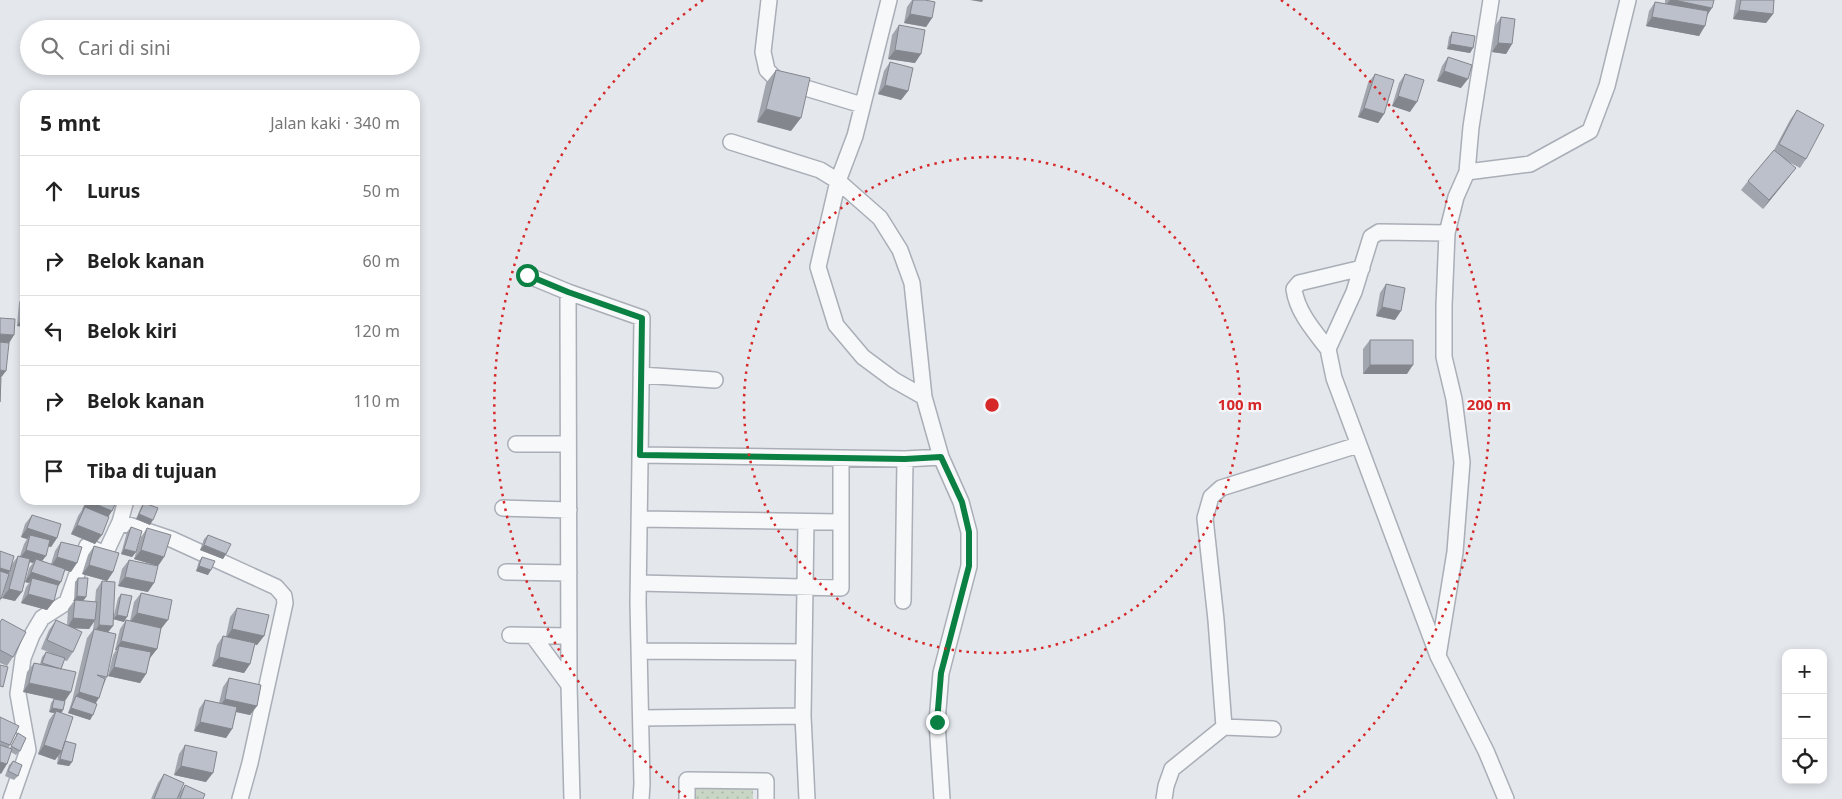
<!DOCTYPE html>
<html lang="id">
<meta charset="utf-8">
<style>
:root{--surface:#fff;--page:#f6f6f6;--text:#222;--muted:#767676;--line:#e0e0e0}
body{margin:0;font-family:"Noto Sans",sans-serif;background:var(--page);color:var(--text)}
.controls{position:absolute;right:15px;bottom:15px;display:grid;overflow:hidden;border-radius:10px;box-shadow:0 2px 8px #0003}
.controls button{width:45px;height:45px;display:grid;place-items:center;padding:0;border:0;border-bottom:1px solid var(--line);background:var(--surface);color:var(--text);font:25px sans-serif}
.stop{position:absolute;width:15px;height:15px;margin:-11px;border:4px solid #0b8043;border-radius:50%;background:#fff}
.stop.end{background:#0b8043;border-color:#fff;box-shadow:0 1px 5px #0008}
.list{margin:0;padding:0;list-style:none}
h2{display:flex;justify-content:space-between;align-items:center;height:65px;margin:0;padding:0 20px;font-size:21px}
h2 small{font-size:16px;font-weight:400;color:var(--muted)}
.list li{display:grid;grid-template-columns:32px 1fr auto;gap:15px;align-items:center;box-sizing:border-box;height:70px;padding:0 20px;border-top:1px solid var(--line)}
.list b{display:block;font-size:19px;white-space:nowrap}
.list em{font-size:16px;font-style:normal;color:var(--muted)}
.icon{flex:none;width:28px;height:28px;fill:none;stroke:currentColor;stroke-width:2;stroke-linecap:round;stroke-linejoin:round}
.map{position:relative;flex:none;width:1842px;height:799px;overflow:hidden}
.search{position:absolute;background:var(--surface);box-shadow:0 2px 8px #0003;left:20px;top:20px;width:400px;height:55px;display:flex;align-items:center;gap:12px;box-sizing:border-box;padding:0 18px;border-radius:28px;color:var(--muted);font-size:19px}
.panel{position:absolute;background:var(--surface);box-shadow:0 2px 8px #0003;left:20px;top:90px;width:400px;height:415px;border-radius:15px}
.map>svg:first-child{display:block}
</style>
<div class="map">
<svg width="1842" height="799" viewBox="0 0 1842 799">
<defs>
<pattern id="park-dots" width="8" height="8" patternUnits="userSpaceOnUse" patternTransform="scale(1.25)"><rect width="8" height="8" fill="#c9d6c5"/><path d="M2 2h.1M6 6h.1" fill="none" stroke="#adb8ab" stroke-width="1.8" stroke-linecap="round"/></pattern>
</defs>
<rect width="100%" height="100%" fill="#e4e7ec"/>
<!-- park -->
<path fill="url(#park-dots)" d="M696 784 753 786V799H696Z"/>
<g fill="none" stroke-linecap="round" stroke-linejoin="round">
<!-- street casing -->
<g stroke="#a9aeb7" stroke-width="18">
<path id="street" d="M769 0 763 52 767 70 776 79 862 105
M889 0 855 136 838 181 818 267 836 325 863 357 894 380 924 397 941 457 961 502 969 532V566L941 673 937 722 942 799
M1491 0 1471 127 1467 172 1456 197 1447 233 1444 306V357L1454 399 1462 462 1455 552 1438 656 1486 751 1506 799
M731 142 820 170 838 181 880 218 900 250 912 283 924 397
M1467 172 1530 164 1590 131 1607 86 1628 0
M527 275 568 292 642 318 638 602 642 784 641 799
M568 292 569 685 572 799
M1328 349C1314 331 1297 312 1294 289L1299 283 1362 268
M641 375 715 380
M516 444H568
M640 455 905 459 941 457
M503 508 569 510
M639 519 840 522
M120 522 171 539 276 587 284 596 285 603 250 763 240 799
M806 522 803 716 807 799
M506 572 569 573
M639 583 841 588V458
M903 601 905 459
M510 635 569 636
M533 636 569 685
M640 651 804 652
M1438 656 1334 378 1328 349 1354 292 1371 237 1379 232 1447 233
M641 718 803 716
M1224 727 1216 620 1205 518 1211 497 1221 488 1358 445
M11 799 28 750 18 694 23 658 32 635 42 618 67 602 87 546 105 554 120 522 126 500
M687 799V780L766 781V799
M1164 799 1166 786 1172 769 1224 727 1273 729"/>
</g>
<!-- street -->
<use href="#street" stroke="#f7f8fa" stroke-width="15"/>
</g>
<!-- wall -->
<path fill="#a1a5ae" d="M912 0H925L932 18 926 27 904 23 907 7Z
M1665 0H1714L1699 36 1646 26 1649 11 1655 2 1665 4Z
M1736 0H1774L1773 14 1766 23 1733 19Z
M1501 17 1512 44 1506 54 1492 52 1495 26Z
M899 25 915 63 888 59 892 35Z
M1452 32 1473 48 1470 53 1447 49 1449 37Z
M1448 57 1461 88 1437 81 1442 66Z
M890 62 908 91 901 100 878 94 884 71Z
M776 70 791 131 757 122 766 83Z
M1375 74 1384 114 1378 123 1358 117 1368 83Z
M1405 74 1410 112 1392 106 1399 83Z
M1797 110 1806 159 1800 168 1787 161 1789 177 1763 209 1741 190 1748 181 1774 150 1790 120Z
M1386 284 1395 320 1376 316 1380 293Z
M25 294V327L17 326 19 302Z
M1370 340 1407 374H1363V349Z
M86 500H117L95 544 71 534 78 516 82 510Z
M144 503 150 525 136 519 141 507Z
M32 515 57 538 51 547 48 546 42 561 51 564 55 551 61 542 71 572 65 570 58 586 54 601 47 610 21 603 26 587 29 583 25 582 29 568 33 563 30 562 15 601 2 598 8 577 1 599 0 601V551L12 564 18 556H20L24 544 27 539 21 537 25 524Z
M131 527 136 552 132 557 121 554 127 532Z
M147 528 164 557 158 566 134 559 141 537Z
M208 535 226 554 223 559 200 550 204 539Z
M94 546 113 572 107 581 82 574 88 555Z
M202 557 208 575 196 571 199 561Z
M129 560 148 592 118 586 122 569Z
M78 578 86 597 83 601 95 602 96 590 102 581 108 632 107 677 96 703 90 720 68 713 72 701 87 638 93 630 94 622 89 629 72 628 73 652 67 661 64 660 61 669 65 701 62 713 65 741 72 762 69 766 57 764 58 756 55 760 38 754 49 720 54 713 49 712 51 703 54 699 23 692 27 672 34 663 40 664 42 657 46 652 53 654 41 649 49 630 56 620 67 626 68 609 74 601 75 582Z
M141 593 161 629 157 649 150 658 146 674 140 683 108 676 113 655 116 650H115L120 629 126 620 130 621 134 602Z
M121 594 124 622 113 619 118 598Z
M237 608 264 636 257 645 255 644 250 664 244 673 212 666 217 645 223 636H226L230 617Z
M0 621 13 657 7 666 0 663Z
M229 678 257 706 250 715 236 712 232 729 226 738 194 731 199 709 205 700 219 703 223 687Z
M0 717 10 745 8 748H10L18 733 20 751 16 755 11 752 1 774 0 773Z
M185 745 206 782 174 775 179 754Z
M13 761 18 776 14 780 5 776 9 765Z
M164 774 177 799H151L158 783Z
M185 785 203 799H177L179 794Z"/>
<!-- shaded-wall -->
<path fill="#83868d" d="M970 0H983L982 2Z
M1670 0H1674L1712 8 1706 17 1664 8Z
M1739 10 1773 14 1766 23 1733 19Z
M910 14 932 18 926 27 904 23Z
M1652 17 1705 26 1699 36 1646 26Z
M1498 43 1512 44 1506 54 1492 52Z
M1450 44 1473 48 1470 53 1447 49Z
M895 50 921 54 915 63 888 59Z
M1444 71 1468 79 1461 88 1437 81Z
M885 85 908 91 901 100 878 94Z
M1398 96 1417 102 1410 112 1392 106Z
M1364 108 1384 114 1378 123 1358 117Z
M766 109 801 118 791 131 757 122Z
M1796 168 1789 177 1763 209 1769 200Z
M1382 307 1401 311 1395 320 1376 316Z
M23 317H25V327L17 326Z
M0 334 14 335 8 345 0 344Z
M1370 365H1413L1407 374H1363Z
M0 370 6 371 0 379Z
M88 501 112 511 106 520 85 507 82 510Z
M139 514 153 520 150 525 136 519Z
M77 525 102 535 95 544 71 534Z
M27 528 57 538 51 547 28 540 30 535 27 539 21 537Z
M204 545 226 554 223 559 200 550Z
M124 549 136 552 132 557 121 554Z
M26 550 46 556 39 565 36 559 33 563 19 559Z
M141 550 164 557 158 566 134 559Z
M57 557 77 563 71 572 51 566Z
M89 565 113 572 107 581 82 574Z
M199 566 211 570 208 575 196 571Z
M0 568 10 571 4 580 0 579Z
M31 572 61 582 55 591 32 578 29 583 25 582Z
M125 577 154 583 148 592 118 586Z
M9 589 22 592 15 601 2 598Z
M28 594 54 601 47 610 21 603Z
M77 596 86 597 83 601H73Z
M137 613 168 620 161 629 130 622Z
M117 615 127 617 124 622 113 619Z
M73 618 95 620 89 629 67 628Z
M99 625 113 626 106 635 93 634Z
M232 629 264 636 257 645 226 638Z
M121 641 157 649 150 658 118 651 119 646 116 650H115Z
M219 657 250 664 244 673 212 666Z
M114 667 146 674 140 683 108 676Z
M29 683 71 692 65 701 23 692Z
M79 692 99 698 93 707 76 696Z
M225 699 257 706 250 715 218 708Z
M52 708 63 710 60 715 56 711 54 713 49 712Z
M71 708 93 715 90 720 68 713Z
M200 722 232 729 226 738 194 731Z
M44 745 62 751 55 760 38 754Z
M60 759 72 762 69 766 57 764Z
M0 762 7 764 1 774 0 773Z
M181 766 213 773 206 782 174 775Z"/>
<!-- building -->
<path fill="#bbc0ca" stroke="#83868d" d="M913 0H925L935 2 932 18 910 14Z
M1674 0H1714L1712 8Z
M1741 0H1774L1773 14 1739 10Z
M1655 2 1708 11 1705 26 1652 17Z
M1501 17 1515 19 1512 44 1498 43Z
M899 25 925 30 921 54 895 50Z
M1452 32 1475 36 1473 48 1450 44Z
M1448 57 1472 65 1468 79 1444 71Z
M890 62 913 68 908 91 885 85Z
M776 70 810 78 801 118 766 109Z
M1375 74 1394 80 1384 114 1364 108Z
M1405 74 1424 80 1417 102 1398 96Z
M1797 110 1824 125 1806 159 1779 144Z
M1774 150 1796 168 1769 200 1748 181Z
M1386 284 1405 288 1401 311 1382 307Z
M25 300V317H23Z
M0 318 15 319 14 335 0 334Z
M1370 340H1413V365H1370Z
M0 342 9 343 6 371 0 370Z
M0 378H1L0 402Z
M88 500H117L112 511 88 501Z
M144 503 158 508 153 520 139 514Z
M85 507 109 517 102 535 77 525Z
M32 515 61 524 57 538 27 528Z
M131 527 142 531 136 552 124 549Z
M147 528 171 535 164 557 141 550Z
M30 535 50 540 46 556 26 550Z
M208 535 231 544 226 554 204 545Z
M61 542 82 547 77 563 57 557Z
M94 546 119 553 113 572 89 565Z
M0 551 14 556 10 571 0 568Z
M18 556 30 559 22 592 9 589Z
M202 557 215 561 211 570 199 566Z
M36 559 65 569 61 582 31 572Z
M129 560 158 566 154 583 125 577Z
M0 571 9 574 1 599 0 598Z
M32 578 58 585 54 601 28 594Z
M78 578H88L86 597 77 596Z
M102 581 115 582 113 626 99 625Z
M141 593 172 600 168 620 137 613Z
M121 594 132 596 127 617 117 615Z
M75 600 97 602 95 620 73 618Z
M237 608 269 615 264 636 232 629Z
M2 619 26 632 13 657 0 650V622Z
M56 620 82 632 73 652 47 640Z
M126 620 161 628 157 649 121 641Z
M94 629 116 634 107 677 97 675 105 679 99 698 79 692Z
M223 636 255 643 250 664 219 657Z
M119 646 151 652 146 674 114 667Z
M46 652 65 658 61 669 42 663Z
M34 663 76 672 71 692 29 683Z
M0 665 8 667 3 687 0 686Z
M229 678 261 685 257 706 225 699Z
M76 696 97 704 93 715 71 708Z
M54 699 65 701 63 710 52 708Z
M205 700 237 707 232 729 200 722Z
M56 711 73 717 62 751 44 745Z
M0 717 19 726 10 745 0 741Z
M18 733 26 738 20 751 11 746Z
M65 741 76 744 72 762 60 759 62 751Z
M0 745 12 749 7 764 0 762Z
M185 745 217 752 213 773 181 766Z
M13 761 22 765 18 776 8 771Z
M164 774 184 783 177 799H154Z
M185 785 205 794 203 799H180Z"/>
<g fill="none" stroke-linecap="round" stroke-linejoin="round">
<!-- route -->
<path stroke="#0b8043" stroke-width="6" d="M527 275 568 292 642 318 640 455 905 459 941 457 962 502 969 532V566L941 673 937 722"/>
</g>
<!-- distance rings -->
<g fill="none" stroke="#d62828" stroke-width="2.5" stroke-dasharray="2.5 5">
<circle cx="992" cy="405" r="248"/>
<path d="M686 797A497 497 0 0 1 703 0M1281 0A497 497 0 0 1 1298 797"/>
</g>
<circle cx="992" cy="405" r="8" fill="#d62828" stroke="#f4f6f9" stroke-width="2.5"/>
<g font-size="15" text-anchor="middle" font-weight="bold" fill="#d62828" stroke="#f4f6f9" stroke-width="4.5" stroke-linejoin="round" paint-order="stroke">
<text x="1240" y="410">100 m</text>
<text x="1489" y="410">200 m</text>
</g>
</svg>
<div class="controls">
<button>+</button>
<button>−</button>
<button><svg class="icon" aria-label="locate" viewBox="0 0 24 24"><circle cx="12" cy="12" r="6"/><path d="M12 2v4M12 18v4M2 12h4M18 12h4"/></svg></button>
</div>
<div class="stop" style="left:527px;top:275px"></div>
<div class="stop end" style="left:937px;top:722px"></div>
<div class="search"><svg class="icon" aria-label="search" viewBox="0 0 24 24"><circle cx="10" cy="10" r="6"/><path d="M15 15l6 6"/></svg>Cari di sini</div>
<section class="panel">
<h2>5 mnt<small>Jalan kaki · 340 m</small></h2>
<ul class="list">
<li><svg class="icon" aria-label="ahead" viewBox="0 0 24 24"><path d="M12 20V5M6 11l6-6 6 6"/></svg><div><b>Lurus</b></div><em>50 m</em></li>
<li><svg class="icon" aria-label="right" viewBox="0 0 24 24"><path d="M7 20v-9h11M14 6l5 5-5 5"/></svg><div><b>Belok kanan</b></div><em>60 m</em></li>
<li><svg class="icon" aria-label="left" viewBox="0 0 24 24"><path d="M17 20v-9H6M10 6l-5 5 5 5"/></svg><div><b>Belok kiri</b></div><em>120 m</em></li>
<li><svg class="icon" aria-label="right" viewBox="0 0 24 24"><path d="M7 20v-9h11M14 6l5 5-5 5"/></svg><div><b>Belok kanan</b></div><em>110 m</em></li>
<li><svg class="icon" aria-label="arrive" viewBox="0 0 24 24"><path d="M6 21V4h12l-3 4 3 4H6"/></svg><div><b>Tiba di tujuan</b></div></li>
</ul>
</section>
</div>
